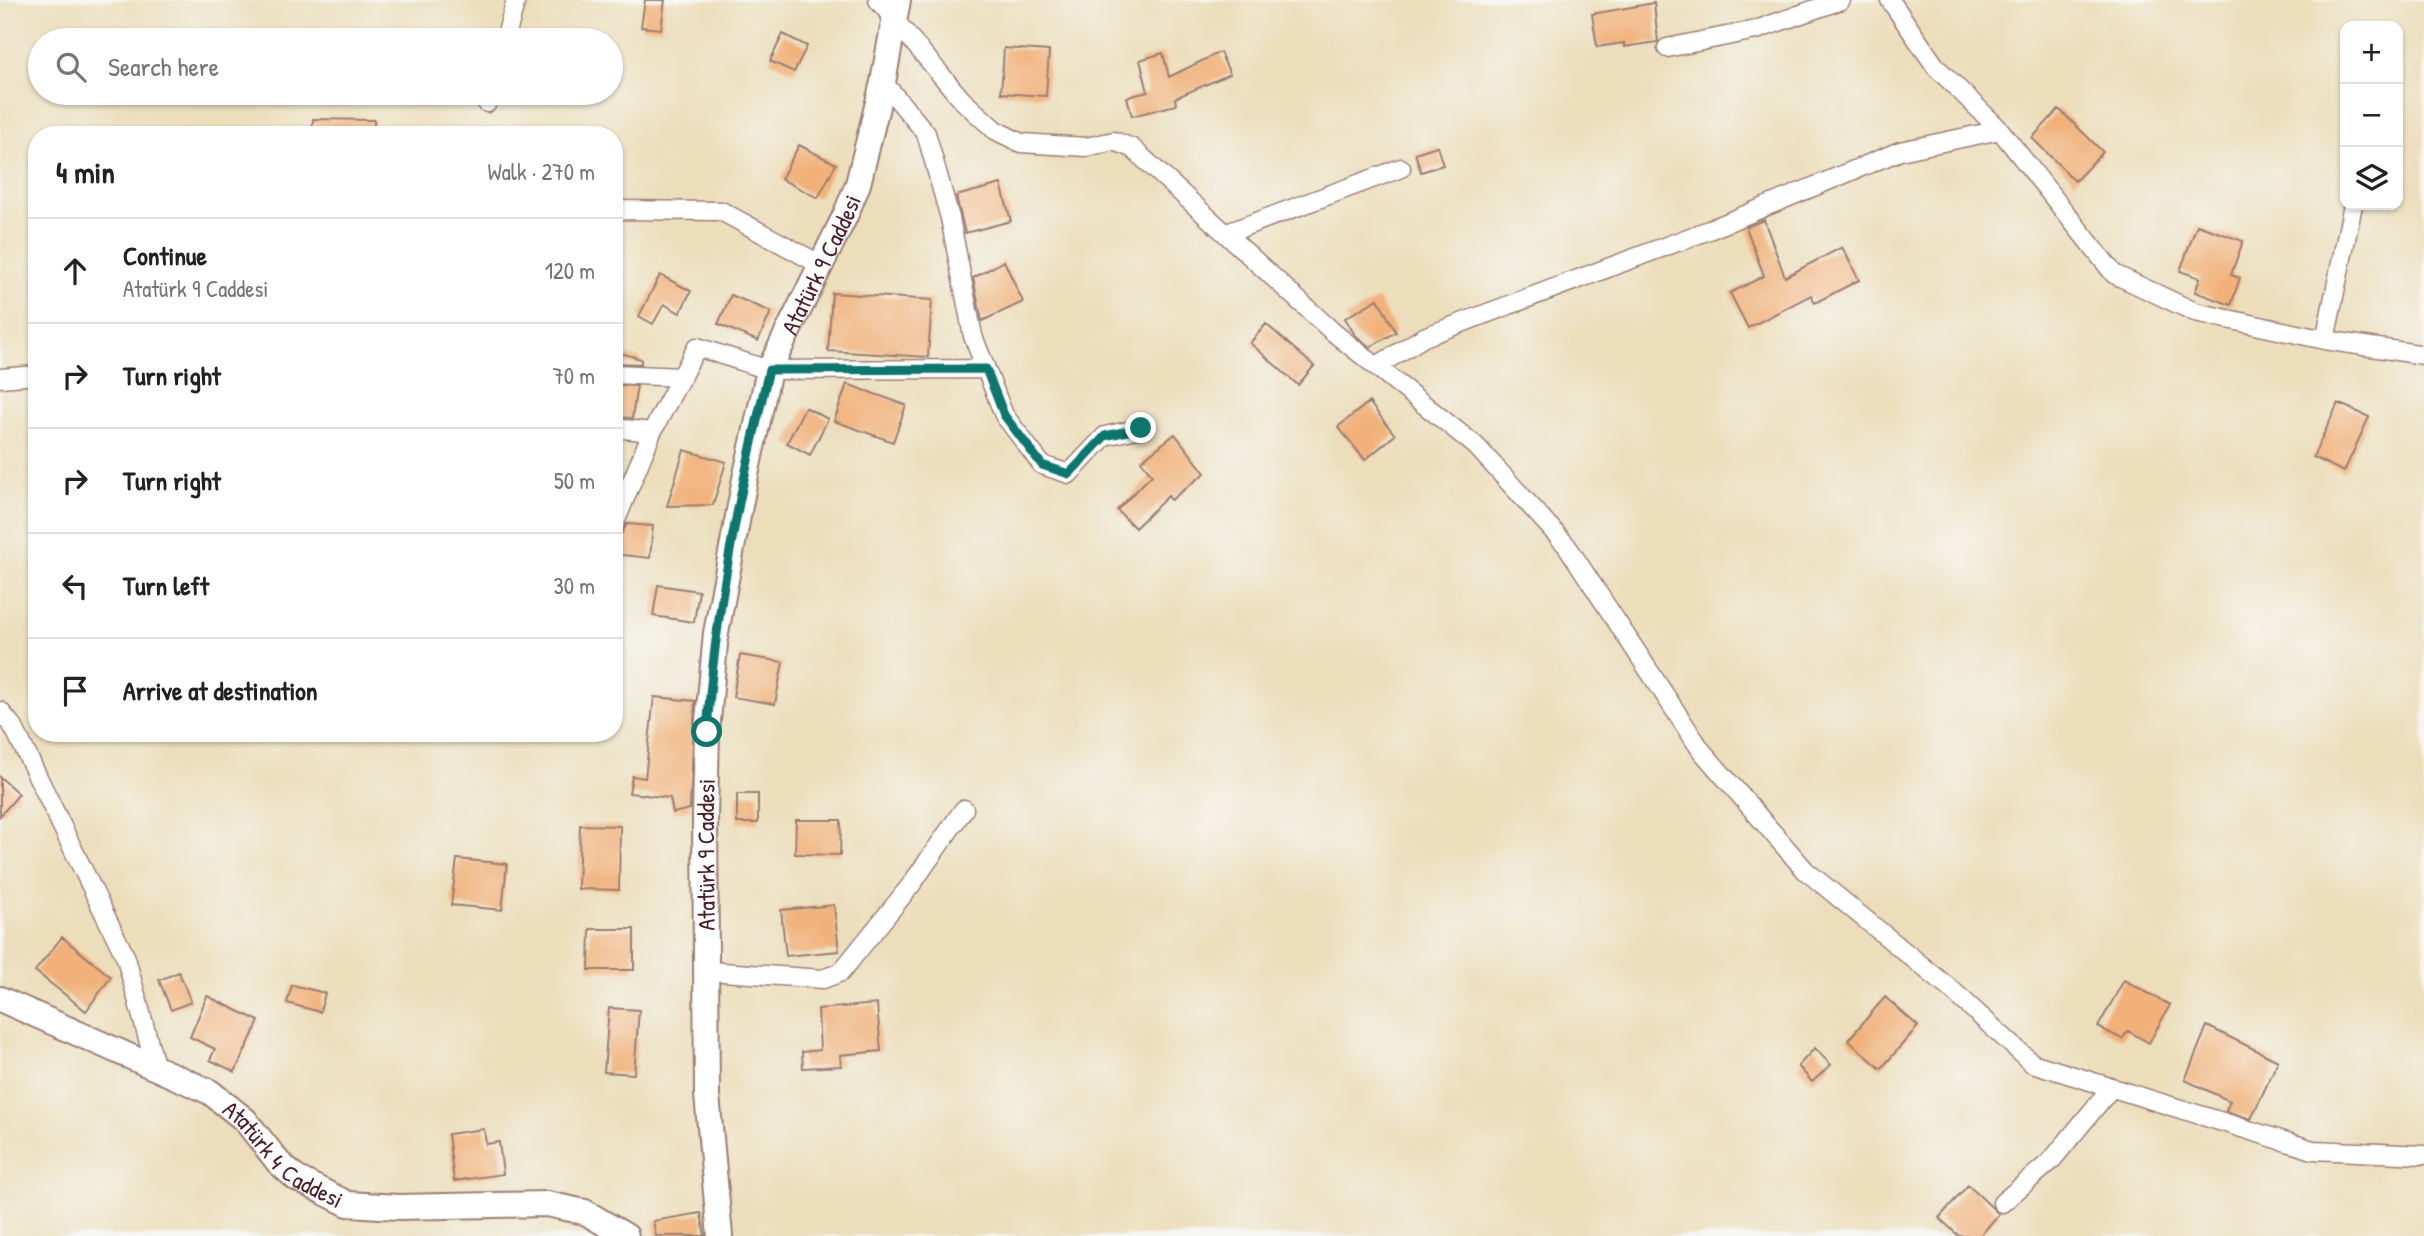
<!DOCTYPE html>
<meta charset="utf-8">
<style>
:root{--surface:#fff;--page:#f6f6f6;--text:#222;--muted:#767676;--line:#e0e0e0}
body{margin:0;font-family:"Patrick Hand",sans-serif;background:var(--page);color:var(--text)}
.controls{position:absolute;right:21px;top:21px;display:grid;overflow:hidden;border-radius:14px;box-shadow:0 2px 5px #0004}
.controls button{width:63px;height:63px;display:grid;place-items:center;padding:0;border:0;border-bottom:2px solid var(--line);background:var(--surface);color:var(--text);font:35px sans-serif}
.stop{position:absolute;width:21px;height:21px;margin:-16px;border:5px solid #0f766e;border-radius:50%;background:#fff}
.stop.end{background:#0f766e;border-color:#fff;box-shadow:0 2px 7px #0008}
.list{margin:0;padding:0;list-style:none}
h2{display:flex;justify-content:space-between;align-items:center;height:91px;margin:0;padding:0 28px;font-size:30px}
h2 small{font-size:23px;font-weight:400;color:var(--muted)}
.list li{display:grid;grid-template-columns:46px 1fr auto;gap:21px;align-items:center;box-sizing:border-box;height:105px;padding:0 28px;border-top:2px solid var(--line)}
.list b{display:block;font-size:26px;white-space:nowrap}
.list p{margin:0;font-size:23px;white-space:nowrap;color:var(--muted)}
.list em{font-size:23px;font-style:normal;color:var(--muted)}
.icon{flex:none;width:38px;height:38px;fill:none;stroke:currentColor;stroke-width:2;stroke-linecap:round;stroke-linejoin:round}
.map{position:relative;flex:none;width:2424px;height:1236px;overflow:hidden}
.search{position:absolute;background:var(--surface);box-shadow:0 2px 5px #0004;left:28px;top:28px;width:595px;height:77px;display:flex;align-items:center;gap:18px;box-sizing:border-box;padding:0 24px;border-radius:38px;color:var(--muted);font-size:26px}
.panel{position:absolute;background:var(--surface);box-shadow:0 2px 5px #0004;left:28px;top:126px;width:595px;height:616px;border-radius:28px}
.map>svg:first-child{display:block}
</style>
<div class="map">
<svg width="2424" height="1236" viewBox="0 0 2424 1236">
<rect width="100%" height="100%" fill="#f6f6f2"/>
<filter id="ink" filterUnits="userSpaceOnUse"><feTurbulence type="fractalNoise" baseFrequency=".0143" numOctaves="2"/><feDisplacementMap in="SourceGraphic" scale="14" xChannelSelector="R" yChannelSelector="G"/><feConvolveMatrix kernelMatrix="1 2 1 2 8 2 1 2 1" color-interpolation-filters="sRGB"/></filter>
<filter id="wash" filterUnits="userSpaceOnUse"><feTurbulence type="fractalNoise" baseFrequency=".00686" numOctaves="4" result="noise"/><feDisplacementMap in="SourceGraphic" scale="28" xChannelSelector="R" yChannelSelector="G"/><feGaussianBlur stdDeviation="1.57" result="paint"/><feColorMatrix in="noise" values="0 0 0 0 0 0 0 0 0 0 0 0 0 0 0 0 0 1.4 0 .05"/><feComposite in="paint" operator="in"/></filter>
<g filter="url(#wash)">
<rect width="100%" height="100%" fill="#ecdebb"/>
<g id="blocks">
<!-- building -->
<path fill="#f1b179" d="M645 0H665L661 29 641 27Z
M1654 3 1658 42 1624 47V43L1597 47 1592 14Z
M783 34 807 46 794 72 770 61Z
M1004 48 1049 51 1046 96 1001 93Z
M1220 52 1230 74 1175 98 1176 105 1132 116 1127 97 1148 92 1140 60 1163 53 1169 77Z
M2059 109 2103 152 2075 181 2032 138Z
M313 119 374 120V135H312Z
M799 145 836 164 818 198 781 179Z
M1437 146 1443 165 1421 172 1415 153Z
M1001 184 1011 221 965 233 956 196Z
M1764 220 1785 277 1842 247 1859 280 1815 303 1811 295 1748 328 1730 293 1764 276 1746 227Z
M2197 225 2243 241 2231 275 2240 278 2231 305 2195 292 2200 278 2180 271Z
M1004 261 1023 302 982 321 973 278Z
M660 275 691 291 680 313 664 304 653 324 639 316Z
M832 293 932 300 928 357 828 351Z
M731 295 771 312 758 341 718 324Z
M1378 299 1396 332 1370 347 1355 335 1345 318Z
M1266 324 1314 366 1298 385 1250 343Z
M614 351 641 359V364L614 363Z
M847 384 906 405 893 442 834 421Z
M614 385 637 386 632 418 614 417Z
M1369 402 1395 435 1365 460 1338 427Z
M2338 403 2369 417 2344 472 2313 457Z
M805 407 828 419 810 455 787 443Z
M1175 434 1205 473 1171 500 1168 496 1135 528 1117 510 1152 475 1141 461Z
M684 450 726 462 713 505 667 506Z
M627 524 653 526 650 558 614 554 615 536 621 534Z
M658 585 699 591 694 622 653 616Z
M740 655 783 662 775 704 733 697Z
M654 697 695 701 690 809 673 813 670 798 629 793 632 776 645 778Z
M0 777 19 794 0 816Z
M737 794H758V823H737Z
M796 820H841L840 855 795 854Z
M580 825 620 826 619 890 578 889Z
M457 859 507 864 502 910 451 905Z
M834 905 839 951 786 956 781 910Z
M590 929H634V970H589Z
M62 937 111 977 86 1011 35 971Z
M179 972 191 1002 171 1010 159 980Z
M2124 980 2170 1005 2149 1043 2128 1031 2122 1039 2098 1027Z
M292 985 325 993 320 1012 287 1003Z
M207 996 259 1021 235 1072 210 1060 215 1049 190 1037Z
M1885 997 1918 1026 1881 1069 1848 1040Z
M877 1004 881 1051 840 1055 841 1066 803 1068 802 1052 820 1050 818 1009Z
M609 1008 639 1010 634 1074 604 1072Z
M2207 1026 2278 1061 2251 1119 2226 1111 2230 1101 2185 1080Z
M1815 1048 1831 1065 1812 1082 1798 1066Z
M484 1129 486 1144 499 1142 503 1174 454 1181 448 1134Z
M1968 1185 1999 1214 1980 1236H1959L1939 1218Z
M701 1213 705 1236H656L653 1221Z"/>
</g>
</g>
<g filter="url(#ink)">
<use href="#blocks" fill-opacity="0" stroke="#9b7e73" stroke-width="2"/>
<g fill="none" stroke-linecap="round" stroke-linejoin="round">
<!-- street casing -->
<g stroke="#9b7e73" stroke-width="21">
<path id="street" d="M878 0 962 100 995 130 1021 143 1086 147 1114 141 1132 148 1333 332 1476 446 1567 546 1701 750 1805 870 1954 992 2032 1063 2313 1150 2424 1155
M1890 0 1936 67 2000 130 2114 274 2195 312 2325 340
M505 40 516 0
M1667 48 1756 30 1841 0
M883 82 926 133 950 218 973 336 1004 415 1042 465 1069 474 1105 436 1141 428
M487 103 490 93
M2353 205 2325 340 2424 355
M614 210 721 211 821 265
M1227 233 1401 168
M1377 366 1424 337 1709 230 1900 151 2000 130
M614 374 682 377
M0 378 37 375
M614 428 652 432
M614 525 652 432 697 347 769 370 986 369
M0 711 14 728 126 958 155 1065
M708 971 823 979 841 972 911 885 964 809
M2002 1203 2051 1161 2112 1087"/>
</g>
<!-- secondary casing -->
<g stroke="#9b7e73" stroke-width="28">
<g id="secondary">
<path id="s1" d="M0 999 210 1092 245 1120 279 1163 296 1178 348 1204 398 1207 547 1204 585 1212 626 1236"/>
<path id="s2" d="M720 1236 707 1095 705 816 707 732 716 633 745 479 769 370 845 216 858 184 883 82 898 0"/>
</g>
</g>
<!-- street -->
<use href="#street" stroke="#fff" stroke-width="18"/>
<!-- secondary -->
<use href="#secondary" stroke="#fff" stroke-width="24"/>
</g>
</g>
<g fill="none" stroke-linecap="round" stroke-linejoin="round" filter="url(#ink)">
<!-- route -->
<path stroke="#0f766e" stroke-width="9" d="M707 732C715 610 740 489 769 370L986 369 1004 415 1042 465 1069 474 1105 436 1141 428"/>
</g>
<g text-anchor="middle" dominant-baseline="central" stroke-width="5" stroke-linejoin="round" paint-order="stroke">
<!-- street labels -->
<g font-size="24" fill="#4a1f2b" stroke="#f6f6f2">
<text stroke="none"><textPath href="#s2" startOffset="990">Atatürk 9 Caddesi</textPath></text>
<text stroke="none"><textPath href="#s2" startOffset="382">Atatürk 9 Caddesi</textPath></text>
<text stroke="none"><textPath href="#s1" startOffset="327">Atatürk 4 Caddesi</textPath></text>
</g>
</g>
</svg>
<div class="controls">
<button>+</button>
<button>−</button>
<button><svg class="icon" aria-label="layers" viewBox="0 0 24 24"><path d="M12 4l9 5-9 5-9-5zM3 14l9 5 9-5"/></svg></button>
</div>
<div class="stop" style="left:707px;top:732px"></div>
<div class="stop end" style="left:1141px;top:428px"></div>
<div class="search"><svg class="icon" aria-label="search" viewBox="0 0 24 24"><circle cx="10" cy="10" r="6"/><path d="M15 15l6 6"/></svg>Search here</div>
<section class="panel">
<h2>4 min<small>Walk · 270 m</small></h2>
<ul class="list">
<li><svg class="icon" aria-label="ahead" viewBox="0 0 24 24"><path d="M12 20V5M6 11l6-6 6 6"/></svg><div><b>Continue</b><p>Atatürk 9 Caddesi</p></div><em>120 m</em></li>
<li><svg class="icon" aria-label="right" viewBox="0 0 24 24"><path d="M7 20v-9h11M14 6l5 5-5 5"/></svg><div><b>Turn right</b></div><em>70 m</em></li>
<li><svg class="icon" aria-label="right" viewBox="0 0 24 24"><path d="M7 20v-9h11M14 6l5 5-5 5"/></svg><div><b>Turn right</b></div><em>50 m</em></li>
<li><svg class="icon" aria-label="left" viewBox="0 0 24 24"><path d="M17 20v-9H6M10 6l-5 5 5 5"/></svg><div><b>Turn left</b></div><em>30 m</em></li>
<li><svg class="icon" aria-label="arrive" viewBox="0 0 24 24"><path d="M6 21V4h12l-3 4 3 4H6"/></svg><div><b>Arrive at destination</b></div></li>
</ul>
</section>
</div>
